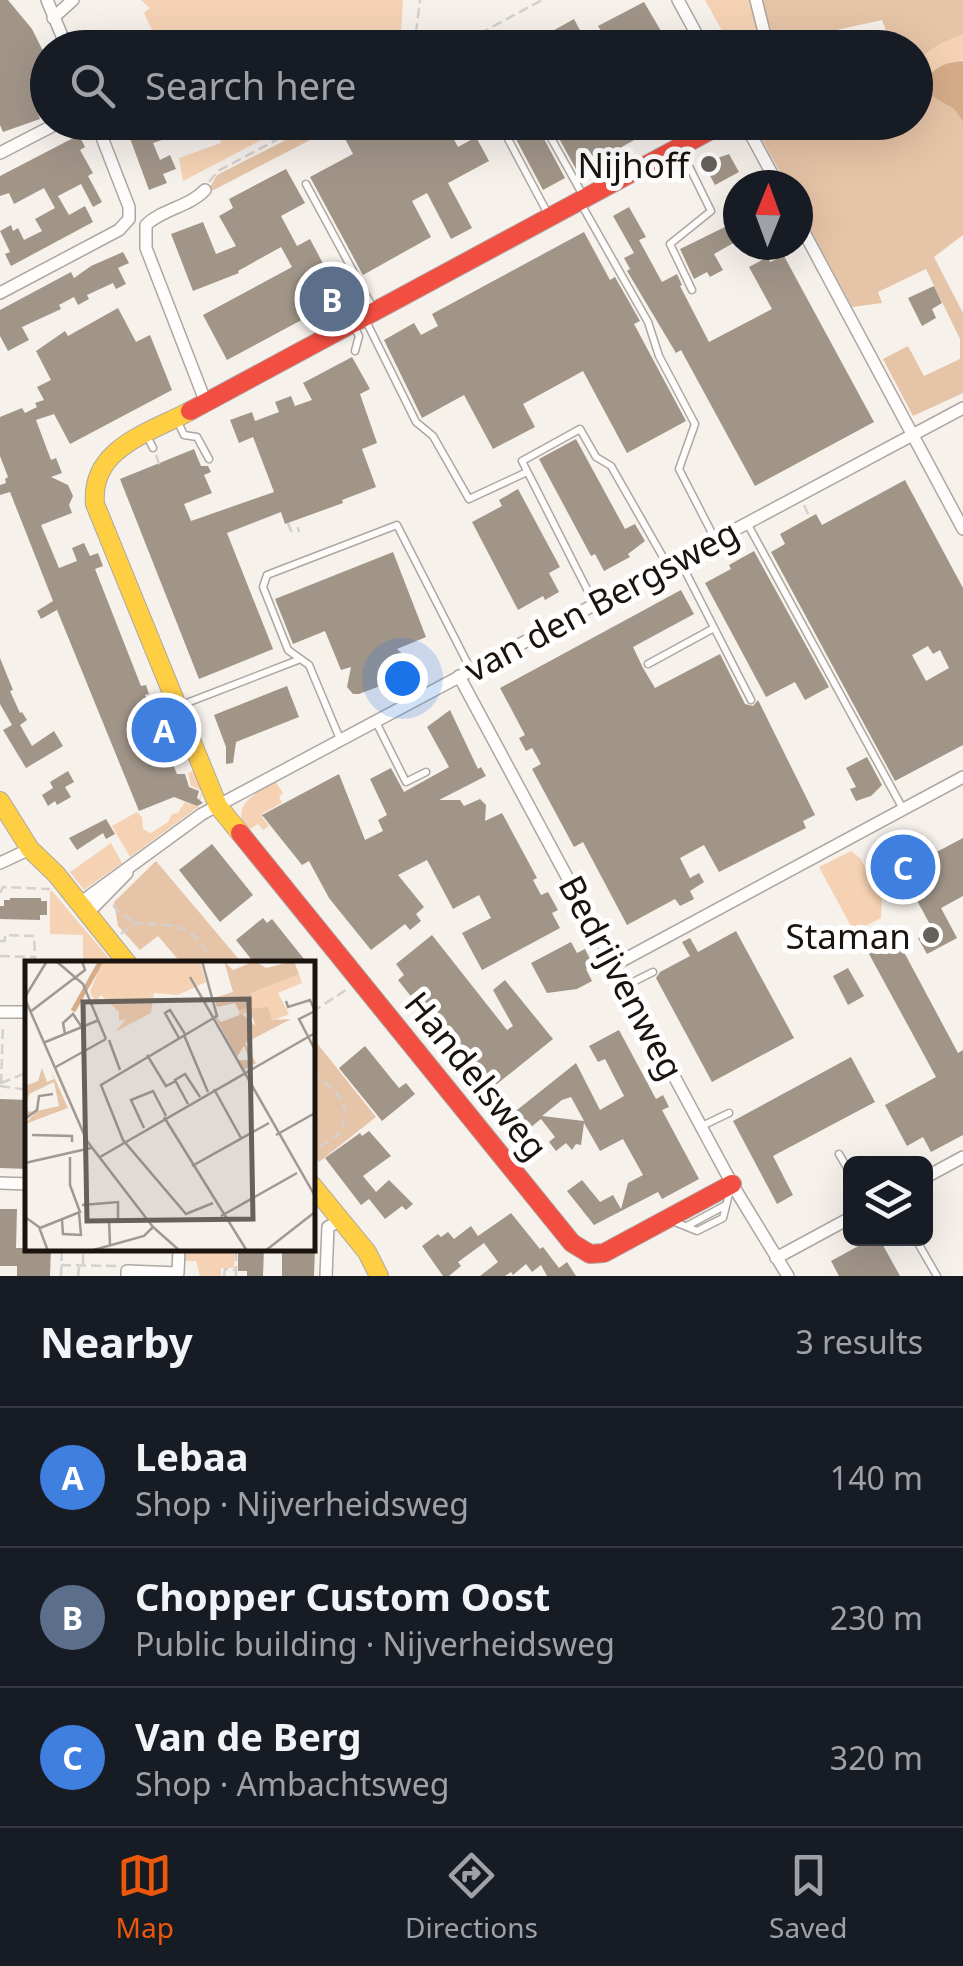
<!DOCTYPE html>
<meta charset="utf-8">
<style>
:root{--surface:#171b24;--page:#242831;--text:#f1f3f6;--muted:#9ea1a6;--line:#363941;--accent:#ea580c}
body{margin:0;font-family:"Noto Sans",sans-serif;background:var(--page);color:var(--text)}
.controls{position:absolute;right:30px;bottom:30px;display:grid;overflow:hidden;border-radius:15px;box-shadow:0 10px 40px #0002}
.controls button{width:90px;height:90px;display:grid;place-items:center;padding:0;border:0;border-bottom:2px solid var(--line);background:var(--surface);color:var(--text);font:50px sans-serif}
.compass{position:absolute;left:723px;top:170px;width:90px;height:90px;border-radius:50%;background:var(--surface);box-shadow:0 10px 40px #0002;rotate:1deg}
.you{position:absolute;left:402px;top:678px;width:35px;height:35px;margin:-25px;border:8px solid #fff;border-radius:50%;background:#1a73e8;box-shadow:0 0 0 15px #1a73e833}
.badge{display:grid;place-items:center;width:65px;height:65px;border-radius:50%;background:var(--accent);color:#fff;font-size:32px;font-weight:700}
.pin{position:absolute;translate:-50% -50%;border:5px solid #fff;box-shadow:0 2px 10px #0006}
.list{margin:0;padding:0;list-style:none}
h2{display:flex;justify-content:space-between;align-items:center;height:130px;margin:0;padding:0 40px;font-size:42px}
h2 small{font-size:32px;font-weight:400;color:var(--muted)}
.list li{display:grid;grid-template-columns:65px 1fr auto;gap:30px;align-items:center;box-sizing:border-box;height:140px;padding:0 40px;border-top:2px solid var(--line)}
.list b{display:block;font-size:38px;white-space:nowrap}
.list p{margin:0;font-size:32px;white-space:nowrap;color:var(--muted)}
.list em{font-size:32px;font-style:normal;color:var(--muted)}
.icon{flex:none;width:55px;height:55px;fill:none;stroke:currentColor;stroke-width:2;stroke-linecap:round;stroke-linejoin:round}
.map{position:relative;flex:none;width:963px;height:1276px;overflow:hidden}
.search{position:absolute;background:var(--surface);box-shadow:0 10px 40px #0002;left:30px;right:30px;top:30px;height:110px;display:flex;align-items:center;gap:25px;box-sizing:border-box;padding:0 35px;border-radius:55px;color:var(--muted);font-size:38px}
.sheet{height:550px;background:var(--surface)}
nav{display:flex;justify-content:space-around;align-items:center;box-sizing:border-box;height:140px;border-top:2px solid var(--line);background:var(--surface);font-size:28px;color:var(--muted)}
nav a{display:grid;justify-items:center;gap:5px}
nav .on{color:var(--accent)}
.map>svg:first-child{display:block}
</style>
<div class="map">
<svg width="963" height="1276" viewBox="0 0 963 1276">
<rect width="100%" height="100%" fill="#f7f1ec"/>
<!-- green -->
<path fill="#f5d2b4" d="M141 0H403L400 47H350L256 34 254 43 266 44 253 48 168 47 166 34 153 32 144 13 150 8Z
M705 0H751L764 47H731Z
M963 34V60C938 65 928 73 916 95V60L940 44Z
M248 123H294L183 181 179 158 221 143 219 137Z
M198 769 204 787 198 807 130 857 112 826 137 812 142 817 143 829 151 833 168 822 172 814 178 813 185 802 196 806 202 791 191 786 188 773Z
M276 782 283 793 279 797 282 803 263 813 262 817 269 826 263 830 258 824 246 832C231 804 254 794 276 782Z
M111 843 122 863 84 890 70 872Z
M851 851 860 858 882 899 881 918 854 932 819 867Z
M50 891H52L113 963H83V935L50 934Z
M182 1249H235L234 1268H221V1276H200L196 1261H181Z"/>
<!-- forest -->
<path fill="#e6c4a7" d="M761 0H963V34L940 44 916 60V48L892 47 882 20 773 44Z
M922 86 923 91 954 109 963 122V235L934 257 963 313V393L913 416 883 359 908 346 924 376 960 359V339L926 269 878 292 882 303 852 307 798 206V185H787L753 123 796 124 799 131 844 123 916 122V95Z
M319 123H343L206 194 217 175Z
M156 861 242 963H181L158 936 140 950 118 926 114 902Z
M312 1037 376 1117 319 1162 313 1154Z"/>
<!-- water -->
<path fill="#d7ad89" d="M963 61V122L954 109 923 91 922 86C931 69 944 62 963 61Z"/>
<!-- building -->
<path fill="#a19588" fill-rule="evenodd" d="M0 0H8L32 29 48 61V107L37 111 40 119 3 132 0 125Z
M644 2 671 48H592L587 38 601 31 598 26Z
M574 19 581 32 550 48H522Z
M124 122H156L162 140 153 143 160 160 170 155 176 169 163 174 167 183 149 190Z
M365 122H445L458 147 476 137 489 161 448 183 472 228 451 239 427 193 412 201 431 237 363 275 310 177 353 154 343 135Z
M507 122H535L565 178 543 190Z
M550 122H667L607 155 609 158 595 166 593 163 577 171Z
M79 135 85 147 80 150 93 173 88 176 102 202 93 207 81 184 58 196 69 215 85 206 93 222 11 266 5 254 10 252 0 231 11 225 13 231 18 228 24 240 42 231 35 219 55 208 44 188 14 204 9 193 0 196V176Z
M729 154 739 172 715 185 703 163Z
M286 169 305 203 281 216 297 246 310 239 328 273 336 268 350 294 227 360 203 315 292 267 281 247 238 271 239 273 193 291 171 234 203 222 216 254 236 246 219 216 233 208 229 199Z
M629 207 646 237 639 240 662 282 677 274 682 285 680 286 709 342 772 309 749 267 768 257 770 262 784 256 874 422 755 486 681 350 676 353 627 271 630 269 624 258 634 253 613 216Z
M729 225 737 241 714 254 723 270 710 277 707 272 694 279 680 249Z
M584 232 610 280 615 277 640 321 634 324 686 421 627 453 583 371 523 404 535 427 493 449 464 395 422 418 384 340 414 323 421 335 438 326 432 314Z
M123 252 129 263 118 268 126 284 116 289 113 283 87 295 89 299 78 305 74 297 59 305 61 309 22 327 29 340 8 351 0 336V310L71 272 74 278 91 266Z
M934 286 942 303 932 309 936 318 922 326 908 298Z
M118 308 136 342 150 335 172 390 70 444 54 414 36 420 51 460 56 458 62 473 51 477 68 485 73 496 69 505 72 513 41 525 59 568 77 561 72 548 84 543 90 556 98 553 103 566 95 569 141 686 146 685 149 694 145 695 154 718 165 723 170 735 165 745 177 774H185L189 787 199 791 197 798 203 803 197 806 174 797 139 811 57 610 41 619 37 611 53 601 10 492 0 495V485L6 483 5 479 8 477 0 456V417L22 408 25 413 37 407 35 403 44 400 37 387 51 380 36 351 65 331 68 336Z
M352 357 370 389 360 394 377 443 362 449 376 487 342 500 343 503 285 524 281 512 227 533 273 649 199 679 120 479 194 449 201 466H208L211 472 204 475 212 493 184 504 191 521 274 492 253 437 239 443 230 420 252 412 255 421 279 412 275 402 291 396 295 406 312 400 303 383Z
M576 439 625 529 635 524 645 541 628 554 630 557 604 571 595 554 591 556 539 459Z
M905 480 963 588V745L895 781 771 552 785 544 780 534 816 514 822 525ZM928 646 933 654 940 650 949 668 926 681 912 655Z
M518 489 560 567 549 573 559 592 545 600 543 596 518 610 472 522 502 506 499 500Z
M754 551 829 687 805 700 795 682 766 697 705 583 731 569 729 565Z
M393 552 426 637 397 649 411 662 409 675 359 694H353L347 687 351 667 341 670 325 631 293 644 275 599Z
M681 590 694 614 633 647 643 668 655 688 720 654 745 704 753 706 758 700 815 815 803 821 806 828 719 872 704 845 680 858 690 878 699 873 704 882 690 891 694 899 680 906 675 899 627 925 583 842 574 847 532 769 541 764 532 748 526 751 519 738 525 735 500 688Z
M0 658 13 690 10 691 20 713 22 712 27 720 20 725 32 746 54 731 63 746 26 768 3 730 12 725 0 704Z
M287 686 299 717 236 742 233 763 226 764V747L214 715Z
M450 710 478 769 481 767 486 776 439 800H460L464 806 480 799 486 805 485 821 502 813 537 878 533 880 541 895 548 892 558 910 552 913 560 928 482 970 462 933 491 918 479 895 453 909 427 860 398 875 424 907 416 914 421 921 410 930 405 924 371 950 329 898 309 861 302 865 262 815 339 774 365 840 383 831 378 820 387 815 370 779 391 768 404 792 449 767 427 727Z
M867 757 882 785 871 796 856 801 850 789 856 787 846 768Z
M68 771 74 782 65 787 71 797 57 805 55 801 48 806 42 795 53 788 50 782Z
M106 819 115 834 106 839 103 833 77 850 69 838Z
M917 834 929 856 963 838V896L941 908 957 938 927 954 918 938 933 930 889 849Z
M212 844 253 895 220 922 179 870Z
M10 898H41V901H47V915H40V920L0 919V906H4V900H10Z
M263 918 267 923 272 919 308 964H255L236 940Z
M736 931 794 1038 712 1082 656 978 660 972 690 956 682 942 690 938 698 952Z
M432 935 507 1030 513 1026 493 990 505 980 553 1039 487 1092 398 980 404 975 396 964Z
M897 939 958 1053 963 1050V1135L931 1152 923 1137 907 1146 885 1105 936 1077 869 954Z
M571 942 577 953 585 949 593 965 586 969 592 981 577 989 547 993 531 963Z
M848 968 864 996 848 1005 833 976Z
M619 1030 656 1099 663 1095 669 1107 662 1110 699 1179 662 1199 658 1192 594 1225 567 1191 582 1180 600 1202 613 1195 621 1209 628 1183 643 1175 623 1139 600 1151 584 1123 581 1145 576 1144 572 1150 566 1143 556 1151 549 1142 555 1137 541 1119 521 1135 507 1118 576 1063 600 1110 624 1096 605 1059 598 1062 589 1046ZM571 1097 584 1121 542 1116 562 1100Z
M365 1046 399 1088 406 1083 415 1094 382 1121 339 1068Z
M851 1057 875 1102 773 1156 793 1195 777 1204 733 1121Z
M0 1099 28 1100V1169L0 1168Z
M369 1131 391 1156 363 1176 376 1192 389 1180 413 1204 406 1210 402 1206 385 1219 369 1199 361 1205 325 1158 360 1133 362 1136Z
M0 1209H17L16 1248H51L50 1276H17V1266H0Z
M511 1213 540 1249 543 1247 559 1268 567 1262 576 1276H547L541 1265 532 1272 526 1264 513 1275 511 1272 505 1276H480L498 1262 484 1243 458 1262 461 1266 449 1276H443L422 1246 438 1234 441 1237 448 1232 454 1239 471 1226 478 1236Z
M873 1238H879L900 1276H839L831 1261Z
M248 1248H264L263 1276H247V1271H238V1251Z
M282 1248H315L314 1276H282Z"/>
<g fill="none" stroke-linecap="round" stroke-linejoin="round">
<!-- lane casing -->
<g stroke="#ada7a2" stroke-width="9">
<path id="lane" d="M499 122 548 214
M542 122 584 197
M680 148 711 211 670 244 692 290
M306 184 374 310
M580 202 648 322 659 356 695 424 679 469 715 539
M365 319 416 422 433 436 469 499 527 472
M353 325 359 336 355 351
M177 420 184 435 197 437 209 459
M147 436 153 448
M747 523 903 809
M680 561 751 700
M594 603 522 461 580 429 596 457 611 466 667 564
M648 664 714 628
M179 706 298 660
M376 722 406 782 426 772
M340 739 309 665 288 650 263 587 267 575 397 525 471 670
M627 985 653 972
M702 1126 729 1113
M839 1154 850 1173
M670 1220 697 1231 723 1218 730 1190
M687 1226 724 1206
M915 1238 937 1276"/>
</g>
<!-- street casing -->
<g stroke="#ada7a2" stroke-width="14">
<path id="street" d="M47 0 67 48
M678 0 704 48
M756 0 768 48
M53 18 73 0
M96 122 129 207V219
M744 122 778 185
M0 153 60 122
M798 221 963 529
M146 225V248L206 403
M146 225C162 209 189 207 205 190
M0 293 119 230 129 219
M459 676 732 1184 788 1276
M0 863 32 848
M80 903 202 814 963 408
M88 913 127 873
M616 964 963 777
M0 1012H28
M926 1177 963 1157
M0 1183 28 1184
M776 1258 850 1218
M127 1276V1271L178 1273 179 1248
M326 1276 328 1227 341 1220"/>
</g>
<!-- slow casing -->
<g stroke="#ada7a2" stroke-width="20">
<path id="slow" d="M190 411C149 433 90 448 95 504L218 806 240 833
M0 801 30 849 56 874 128 964
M312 1185 367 1252 379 1276"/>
</g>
<!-- jam casing -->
<g stroke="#ada7a2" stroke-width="20">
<path id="jam" d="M190 411 726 122
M240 833 572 1243 590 1254 604 1253 732 1184"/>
</g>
<!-- path -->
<path stroke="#d3d0ce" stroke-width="2.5" stroke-dasharray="10 5" stroke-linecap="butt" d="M261 43 277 41 326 48
M414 48 420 0
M453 48 542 0
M209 182 218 171 310 122
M156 455 161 469
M804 505 810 518
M288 523 291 531 298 528 299 532
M0 893 3 887 50 889
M113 905 119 913 134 922
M121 934 135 923C170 925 198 922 210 964
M0 941H5V935L34 936 35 957
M0 956 35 957V964
M312 1012 349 988
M312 1072 335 1091 346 1110 341 1132 312 1152
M1 1083 28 1072
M1 1084 3 1025
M0 1086 28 1090
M83 1264V1248
M61 1265 118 1266
M61 1276 62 1248
M78 1276 79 1267
M224 1276 225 1269 236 1270
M236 1276V1248"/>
<!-- lane -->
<use href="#lane" stroke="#fefdfc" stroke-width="6"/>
<!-- street -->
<use href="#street" stroke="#fefdfc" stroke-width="11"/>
<!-- slow -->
<use href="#slow" stroke="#ffcf43" stroke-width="18"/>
<!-- jam -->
<use href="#jam" stroke="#f24e42" stroke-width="18"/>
</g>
<!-- markers -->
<g fill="#67615c" stroke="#fff" stroke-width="4">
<circle cx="709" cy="164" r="10"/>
<circle cx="931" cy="935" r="10"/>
</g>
<g text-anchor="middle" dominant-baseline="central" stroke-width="10" stroke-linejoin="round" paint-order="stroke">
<!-- poi labels -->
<g font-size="35" fill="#1a130e" stroke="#fff" text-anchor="end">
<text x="689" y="164">Nijhoff</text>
<text x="911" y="935">Staman</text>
</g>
<!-- street labels -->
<g font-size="35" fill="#1a130e" stroke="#fff">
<text transform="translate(601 600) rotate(-28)">van den Bergsweg</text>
<text transform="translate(622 977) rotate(62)">Bedrijvenweg</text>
<text transform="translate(477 1075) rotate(51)">Handelsweg</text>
</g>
</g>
<!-- overview -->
<g transform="translate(25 961)">
<rect width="290" height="290" fill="#f7f1ec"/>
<path d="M77 0H175L181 21 153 34 129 32 126 52 90 71 101 58 94 60V51L76 34 70 41 65 31ZM274 13 277 22 253 32 264 53 249 59 226 48 215 56 214 50 227 43 225 32Z" fill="#f5d2b4"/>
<path d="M199 0 208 9 230 0 241 7 269 0 274 13 226 32 228 43 214 50 210 42 192 46 189 37 208 31ZM243 46 247 59 266 58 220 82 231 102 217 110 212 99H225L219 85 212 96 188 52 196 61 217 53 231 65 224 48ZM17 107 22 121 29 118 25 107 43 147 0 163 12 150 34 145 29 121 4 133 0 150 10 151 0 157V125L13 120Z" fill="#e6c4a7"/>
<path fill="none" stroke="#d7ad89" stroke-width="5" d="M48 50 76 0"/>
<path fill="none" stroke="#9f9893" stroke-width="2.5" d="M31 0 58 23 81 78M177 0 192 55 76 124 98 179 161 253 188 242M165 16 290 235M0 36 22 0M0 38 62 180 128 266M261 40 263 46 285 39 290 50M290 50 274 58 290 89M5 51 60 9 57 0M40 73 38 62 48 53 58 68M159 74 183 131M154 77 140 52 145 49 160 73M84 79 95 109M18 82 74 59M122 94 141 125 151 120M29 107 81 78M189 128 216 177M163 143 150 119 160 113 175 136M139 156 222 290M0 158 12 149 14 135 28 133M119 167 106 139 128 130 141 155M7 174 47 175V181M251 174 290 152M75 196 290 72M0 202 66 187M167 205 244 162M57 244 93 241V259H84L85 284M196 255 272 212M0 256 14 266 23 290M37 259 38 273 56 274 54 252M128 266 155 290M15 267 55 251 45 224V196M65 290 119 275 128 266M240 290 290 251"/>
<path fill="#67615c" fill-opacity="0.15" stroke="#67615c" stroke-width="5" d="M224 38 228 258 62 260 58 41Z"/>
<rect width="290" height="290" fill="none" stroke="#1a130e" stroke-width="5"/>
</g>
</svg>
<div class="controls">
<button><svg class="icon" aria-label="layers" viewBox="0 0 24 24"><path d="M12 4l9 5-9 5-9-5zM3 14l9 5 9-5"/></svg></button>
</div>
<svg class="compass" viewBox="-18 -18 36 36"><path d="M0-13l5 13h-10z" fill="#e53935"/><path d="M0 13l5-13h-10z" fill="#9ea1a6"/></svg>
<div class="you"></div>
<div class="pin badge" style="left:164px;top:730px;background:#3f7fe0">A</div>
<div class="pin badge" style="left:332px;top:299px;background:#5c6f8a">B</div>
<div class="pin badge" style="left:903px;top:867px;background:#3f7fe0">C</div>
<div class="search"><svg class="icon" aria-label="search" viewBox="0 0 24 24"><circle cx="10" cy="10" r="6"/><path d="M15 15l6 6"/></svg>Search here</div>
</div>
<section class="sheet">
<h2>Nearby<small>3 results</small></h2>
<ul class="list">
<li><span class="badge" style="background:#3f7fe0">A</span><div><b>Lebaa</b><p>Shop · Nijverheidsweg</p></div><em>140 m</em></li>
<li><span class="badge" style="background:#5c6f8a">B</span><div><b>Chopper Custom Oost</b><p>Public building · Nijverheidsweg</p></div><em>230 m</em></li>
<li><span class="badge" style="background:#3f7fe0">C</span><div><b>Van de Berg</b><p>Shop · Ambachtsweg</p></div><em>320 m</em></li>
</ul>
</section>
<nav>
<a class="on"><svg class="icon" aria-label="map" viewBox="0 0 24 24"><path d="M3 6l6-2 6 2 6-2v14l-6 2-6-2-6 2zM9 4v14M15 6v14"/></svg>Map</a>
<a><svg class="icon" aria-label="directions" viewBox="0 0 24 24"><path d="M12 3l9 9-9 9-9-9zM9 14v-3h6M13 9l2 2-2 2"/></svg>Directions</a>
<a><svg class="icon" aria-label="saved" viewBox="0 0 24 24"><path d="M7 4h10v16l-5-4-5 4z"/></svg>Saved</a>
</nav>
